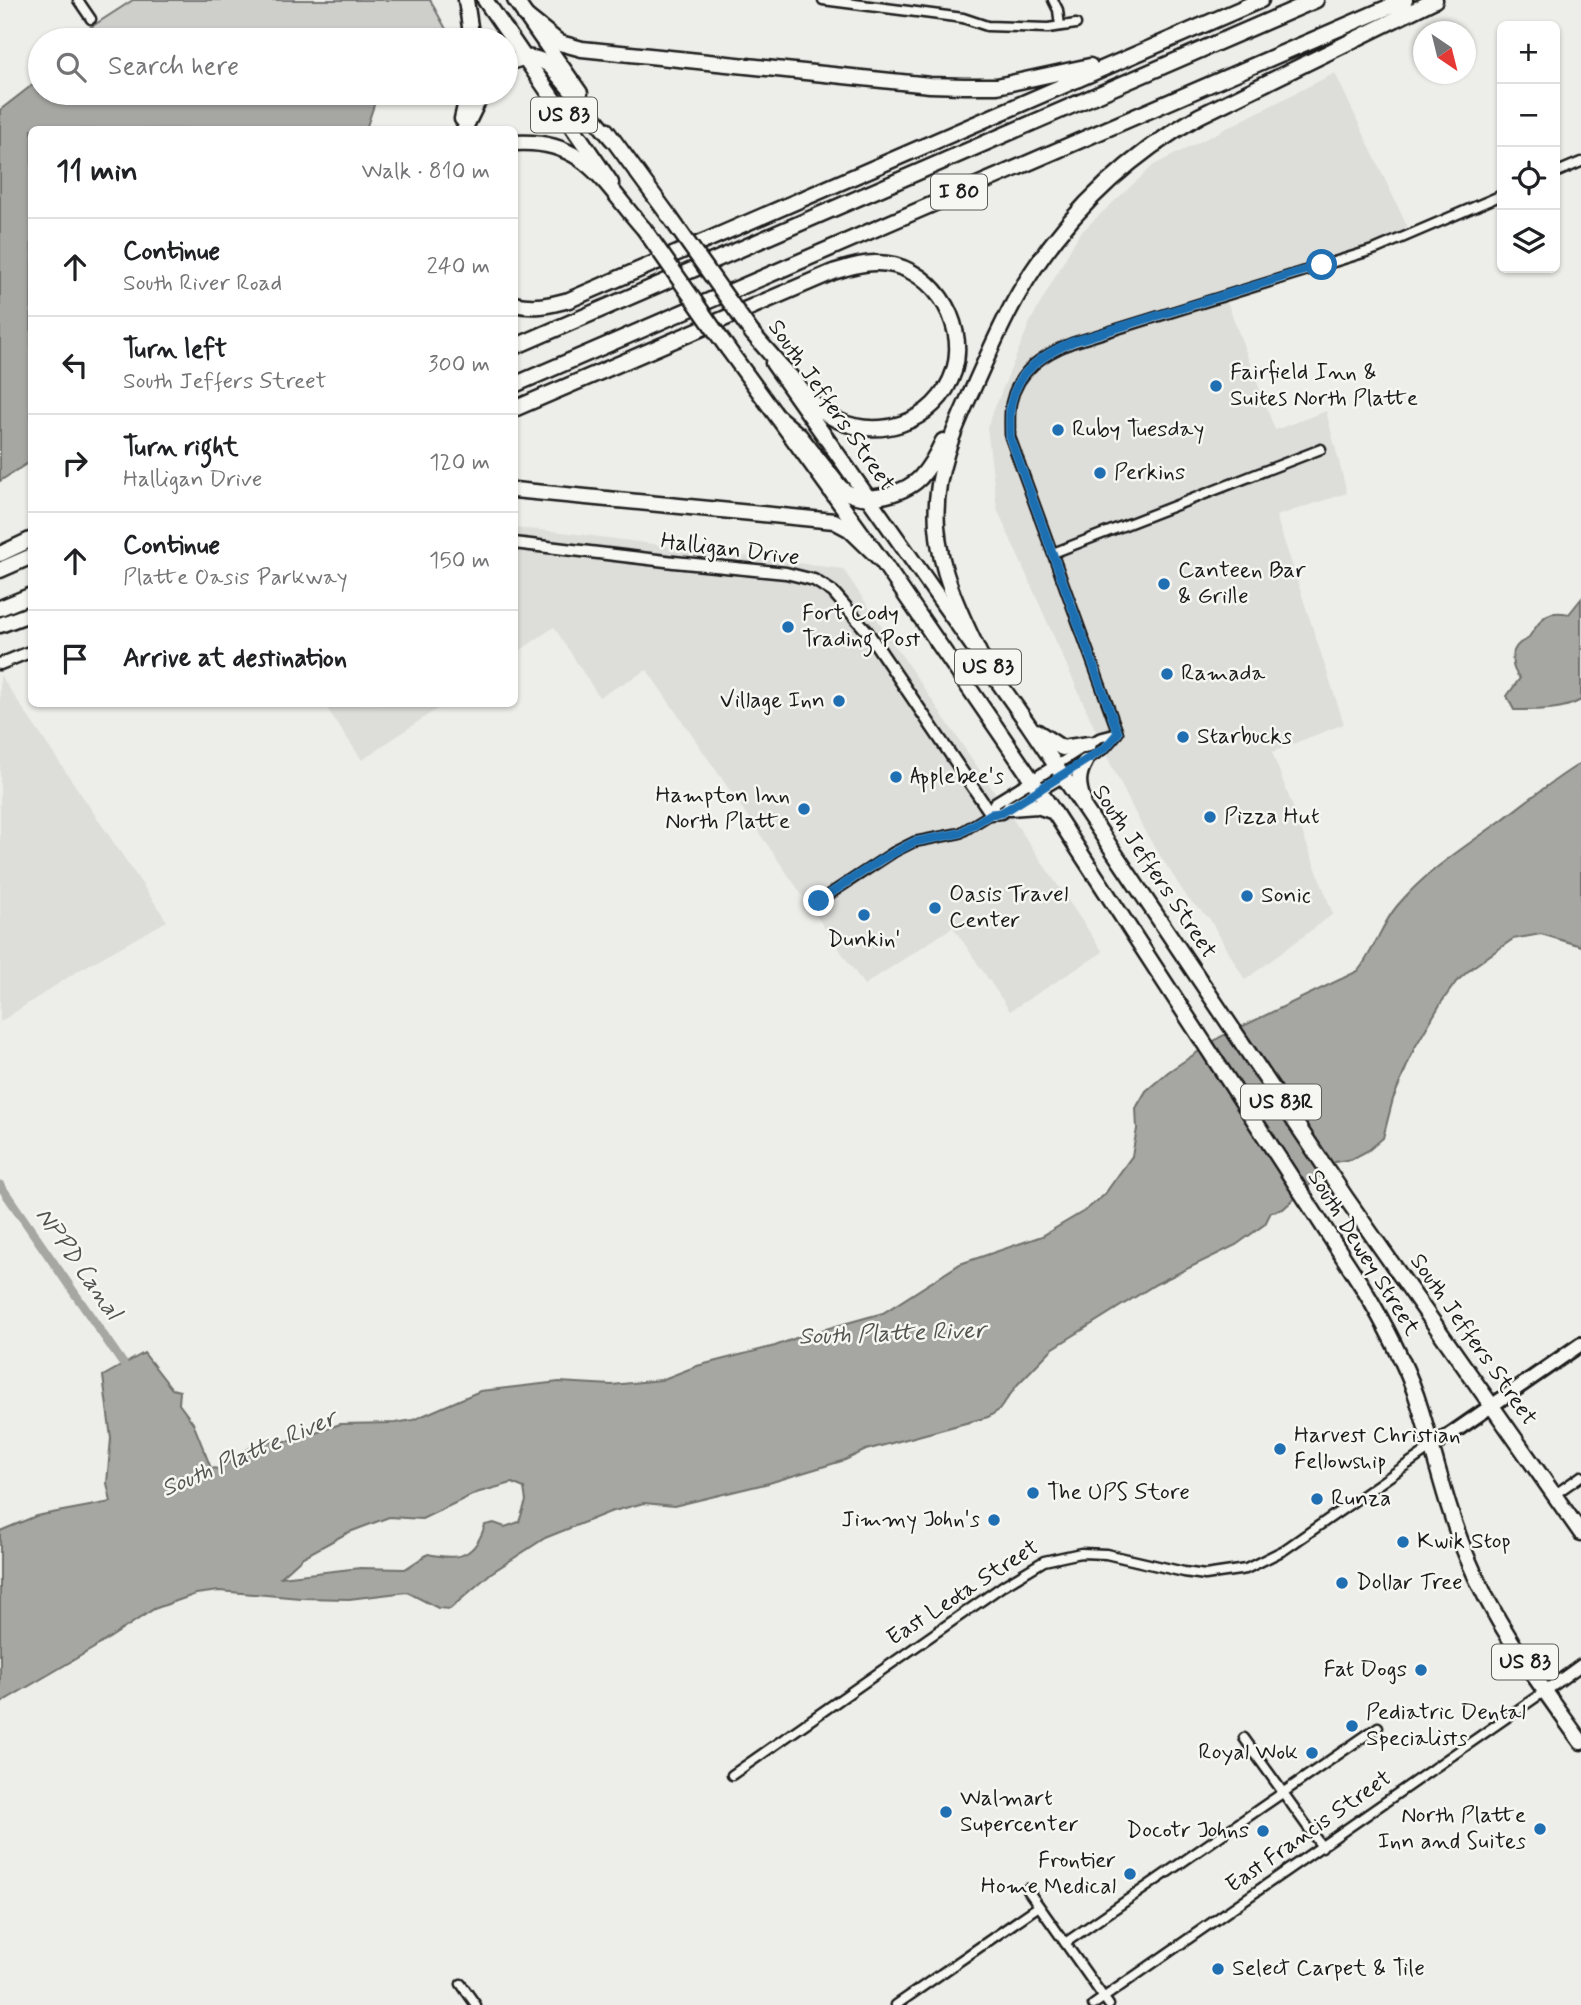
<!DOCTYPE html>
<meta charset="utf-8">
<style>
:root{--surface:#fff;--page:#f2f2f2;--text:#202124;--muted:#757577;--line:#e0e0e0}
body{margin:0;font-family:Mynerve,sans-serif;background:var(--page);color:var(--text)}
.controls{position:absolute;right:21px;top:21px;display:grid;overflow:hidden;border-radius:10px;box-shadow:0 2px 5px #0004}
.controls button{width:63px;height:63px;display:grid;place-items:center;padding:0;border:0;border-bottom:2px solid var(--line);background:var(--surface);color:var(--text);font:35px sans-serif}
.compass{position:absolute;left:1413px;top:21px;width:63px;height:63px;border-radius:50%;background:var(--surface);box-shadow:0 2px 5px #0004;rotate:145deg}
.stop{position:absolute;width:21px;height:21px;margin:-16px;border:5px solid #1f6fb2;border-radius:50%;background:#fff}
.stop.end{background:#1f6fb2;border-color:#fff;box-shadow:0 2px 7px #0008}
.list{margin:0;padding:0;list-style:none}
h2{display:flex;justify-content:space-between;align-items:center;height:91px;margin:0;padding:0 28px;font-size:30px}
h2 small{font-size:23px;font-weight:400;color:var(--muted)}
.list li{display:grid;grid-template-columns:46px 1fr auto;gap:21px;align-items:center;box-sizing:border-box;height:98px;padding:0 28px;border-top:2px solid var(--line)}
.list b{display:block;font-size:26px;white-space:nowrap}
.list p{margin:0;font-size:23px;white-space:nowrap;color:var(--muted)}
.list em{font-size:23px;font-style:normal;color:var(--muted)}
.icon{flex:none;width:38px;height:38px;fill:none;stroke:currentColor;stroke-width:2;stroke-linecap:round;stroke-linejoin:round}
.map{position:relative;flex:none;width:1581px;height:2005px;overflow:hidden}
.search{position:absolute;background:var(--surface);box-shadow:0 2px 5px #0004;left:28px;top:28px;width:490px;height:77px;display:flex;align-items:center;gap:18px;box-sizing:border-box;padding:0 24px;border-radius:38px;color:var(--muted);font-size:26px}
.panel{position:absolute;background:var(--surface);box-shadow:0 2px 5px #0004;left:28px;top:126px;width:490px;height:581px;border-radius:10px}
.map>svg:first-child{display:block}
</style>
<div class="map">
<svg width="1581" height="2005" viewBox="0 0 1581 2005">
<rect width="100%" height="100%" fill="#edede9"/>
<filter id="ink" filterUnits="userSpaceOnUse"><feTurbulence type="fractalNoise" baseFrequency=".0143" numOctaves="2"/><feDisplacementMap in="SourceGraphic" scale="14" xChannelSelector="R" yChannelSelector="G"/><feConvolveMatrix kernelMatrix="1 2 1 2 8 2 1 2 1" color-interpolation-filters="sRGB"/></filter>
<g filter="url(#ink)">
<!-- built -->
<path fill="#ddddda" d="M1335 73 1413 239 1372 257 1226 299 1275 430 1326 411 1347 493 1276 516 1344 724 1272 752 1333 914 1245 980 1209 918 1188 899 1145 832 1111 765 997 509 987 427 1030 322 1079 234 1154 165Z
M515 528 562 532 843 569 1103 952 1010 1011 953 927 864 985 647 670 599 697 554 627 515 654Z
M0 675 167 921 76 972 0 1022Z
M324 704H444L362 760Z"/>
<!-- green -->
<path fill="#cececb" stroke="#757574" stroke-width="2" d="M133 0H430L452 40H71Z"/>
<!-- water -->
<path fill="#a6a6a3" stroke="#6f6f6d" stroke-width="2" fill-rule="evenodd" d="M347 32 368 40H119C148 29 180 39 211 40 256 40 302 36 347 32Z
M40 79V93H378L366 129 32 130 31 461 0 481V110Z
M1581 599V700C1561 711 1537 710 1514 710L1507 696 1520 678C1511 669 1509 652 1520 643 1526 639 1525 643 1529 637 1542 619 1544 609 1569 614Z
M1581 763V946L1541 934 1513 939 1473 967 1456 982 1441 1003 1414 1049 1393 1099 1383 1138 1369 1150 1352 1159 1335 1162 1283 1209 1271 1212 1265 1224 1236 1245 1156 1284 1052 1349 1018 1384 999 1410 988 1417 866 1450 845 1460 769 1483 674 1506 644 1503 610 1512 545 1538 491 1573 450 1609 438 1608 407 1592 349 1599 300 1598 219 1591 196 1594 154 1609 94 1648 0 1703V1531L36 1516 111 1502 107 1483 111 1438 103 1376 144 1353 172 1389 180 1391 179 1404 193 1423 211 1468 219 1469 253 1446 272 1441H294L340 1424 395 1423 413 1420 480 1391 498 1389 559 1382 612 1385 661 1380 697 1366 775 1346 804 1335 883 1313 960 1264 1042 1236 1086 1210 1104 1195 1132 1156 1137 1129 1136 1108 1146 1091 1168 1072 1220 1037 1358 971C1374 951 1381 925 1397 906 1427 870 1465 847 1502 820 1528 800 1553 780 1581 763ZM512 1483 524 1488 526 1501 519 1522 505 1527 494 1523 485 1525C475 1557 459 1561 428 1554L405 1569 360 1568 281 1577 303 1557 347 1533 389 1517 422 1519 476 1493Z"/>
<g fill="none" stroke-linecap="round" stroke-linejoin="round">
<!-- canal -->
<path stroke="#a6a6a3" stroke-width="9" d="M0 1185 124 1365"/>
<!-- minor casing -->
<g stroke="#1c1c1c" stroke-width="13">
<path id="minor" d="M78 0 91 19
M823 0 963 18 987 26 1048 28 1076 24
M1053 0 1058 10 1060 26
M1555 173 1581 162
M1053 553 1321 449
M1118 733 1010 437C1010 426 1009 414 1011 403 1018 370 1044 354 1072 343L1376 249 1502 195
M1055 766 1099 738 1118 733
M1062 777 1105 748 1118 733
M819 901 894 852 914 842 960 833 991 814
M1554 1495 1581 1476
M1244 1738 1322 1847
M732 1775 1004 1585 1044 1561 1081 1553 1106 1554 1184 1572 1205 1575 1246 1569 1284 1550 1432 1447
M1027 1889 1109 2005
M1065 1943 1378 1727
M461 1984 476 2005
M896 2005 1039 1906
M1093 2005 1545 1691"/>
</g>
<!-- tertiary casing -->
<g stroke="#1c1c1c" stroke-width="15">
<path id="tertiary" d="M514 543 674 562 786 573 814 580 833 592 866 630 991 814
M0 664 32 651
M991 814 995 803 1055 766
M991 814 1001 813 1062 777
M1545 1691 1581 1665"/>
</g>
<!-- secondary casing -->
<g stroke="#1c1c1c" stroke-width="18">
<path id="secondary" d="M1432 1447 1581 1344"/>
</g>
<!-- trunk casing -->
<g stroke="#1c1c1c" stroke-width="19">
<path id="trunk" d="M485 0 611 183
M515 0 580 93
M606 130 669 216
M728 349 882 561 1054 812 1362 1286C1383 1321 1402 1356 1416 1395 1434 1449 1445 1505 1467 1557 1495 1625 1539 1683 1581 1742
M773 363 1028 724 1346 1198 1581 1533
M1036 731 1062 748 1089 744
M1083 800C1078 785 1077 776 1085 762
M1010 808 1037 806 1054 812"/>
</g>
<!-- motorway casing -->
<g stroke="#1c1c1c" stroke-width="19">
<path id="motorway" d="M466 0 472 40
M525 15 560 43 582 49 930 85 964 86H997L1090 66
M506 64C524 56 537 54 552 68L612 139
M462 119 468 93
M464 130 482 93
M514 143C585 138 603 183 644 229
M514 304C534 309 550 305 569 300L1261 0
M514 347 1316 0
M514 385 1405 0
M514 409 833 272C846 268 860 263 875 263 929 262 969 320 954 371 937 424 873 444 828 415 812 405 802 391 791 377 778 363 765 348 752 333
M778 417 800 436 840 487C859 506 902 496 920 478 930 467 937 454 943 441
M514 490 834 521 849 529 882 561
M0 554 32 539
M0 570 32 556
M0 608 32 595
M0 625 32 613
M983 661C962 617 940 575 937 526 933 475 954 429 975 384 989 353 1002 322 1019 293 1063 217 1124 159 1199 116L1435 0"/>
</g>
<!-- minor -->
<use href="#minor" stroke="#f6f6f2" stroke-width="8"/>
<!-- tertiary -->
<use href="#tertiary" stroke="#f6f6f2" stroke-width="10"/>
<!-- secondary -->
<use href="#secondary" stroke="#f6f6f2" stroke-width="12"/>
<!-- trunk -->
<use href="#trunk" stroke="#f6f6f2" stroke-width="14"/>
<!-- motorway -->
<use href="#motorway" stroke="#f6f6f2" stroke-width="14"/>
<!-- trunk-bridge casing -->
<g stroke="#1c1c1c" stroke-width="19" stroke-linecap="butt">
<path id="trunk-bridge" d="M669 216 752 333
M644 229 728 349"/>
</g>
<!-- trunk-bridge -->
<use href="#trunk-bridge" stroke="#f6f6f2" stroke-width="14"/>
</g>
</g>
<g fill="none" stroke-linecap="round" stroke-linejoin="round" filter="url(#ink)">
<!-- route -->
<path stroke="#1f6fb2" stroke-width="9" d="M819 901 882 859 914 842 960 833 991 814 1001 813 1010 808 1105 748 1118 733 1010 437C1010 426 1009 414 1011 403 1018 370 1044 354 1072 342L1322 265"/>
</g>
<!-- markers -->
<g fill="#1f6fb2" stroke="#f6f6f2" stroke-width="2.5">
<circle cx="1216" cy="386" r="7"/>
<circle cx="1058" cy="430" r="7"/>
<circle cx="1100" cy="473" r="7"/>
<circle cx="1164" cy="584" r="7"/>
<circle cx="788" cy="627" r="7"/>
<circle cx="1167" cy="674" r="7"/>
<circle cx="839" cy="701" r="7"/>
<circle cx="1183" cy="737" r="7"/>
<circle cx="896" cy="777" r="7"/>
<circle cx="804" cy="809" r="7"/>
<circle cx="1210" cy="817" r="7"/>
<circle cx="1247" cy="896" r="7"/>
<circle cx="935" cy="908" r="7"/>
<circle cx="864" cy="915" r="7"/>
<circle cx="1280" cy="1449" r="7"/>
<circle cx="1033" cy="1493" r="7"/>
<circle cx="1317" cy="1499" r="7"/>
<circle cx="994" cy="1520" r="7"/>
<circle cx="1403" cy="1542" r="7"/>
<circle cx="1342" cy="1583" r="7"/>
<circle cx="1421" cy="1670" r="7"/>
<circle cx="1352" cy="1726" r="7"/>
<circle cx="1312" cy="1753" r="7"/>
<circle cx="946" cy="1812" r="7"/>
<circle cx="1540" cy="1829" r="7"/>
<circle cx="1263" cy="1831" r="7"/>
<circle cx="1130" cy="1874" r="7"/>
<circle cx="1218" cy="1969" r="7"/>
</g>
<g text-anchor="middle" dominant-baseline="central" stroke-width="5" stroke-linejoin="round" paint-order="stroke">
<!-- shield labels -->
<g fill="#f6f6f2" stroke="#5d5d5c" stroke-width="2">
<rect x="531" y="97.5" width="66" height="35" rx="5"/>
<rect x="931" y="174.5" width="56" height="35" rx="5"/>
<rect x="955" y="649.5" width="66" height="35" rx="5"/>
<rect x="1241" y="1084.5" width="80" height="35" rx="5"/>
<rect x="1492" y="1644.5" width="66" height="35" rx="5"/>
</g>
<g font-size="21" font-weight="bold" fill="#1c1c1c">
<text x="564" y="115">US 83</text>
<text x="959" y="192">I 80</text>
<text x="988" y="667">US 83</text>
<text x="1281" y="1102">US 83R</text>
<text x="1525" y="1662">US 83</text>
</g>
<!-- poi labels -->
<g font-size="23" fill="#1c1c1c" stroke="#f6f6f2" text-anchor="start">
<text x="1230" y="373">Fairfield Inn &amp;<tspan x="1230" dy="26">Suites North Platte</tspan></text>
<text x="1072" y="430">Ruby Tuesday</text>
<text x="1114" y="473">Perkins</text>
<text x="1178" y="571">Canteen Bar<tspan x="1178" dy="26">&amp; Grille</tspan></text>
<text x="802" y="614">Fort Cody<tspan x="802" dy="26">Trading Post</tspan></text>
<text x="1181" y="674">Ramada</text>
<text x="825" y="701" text-anchor="end">Village Inn</text>
<text x="1197" y="737">Starbucks</text>
<text x="910" y="777">Applebee's</text>
<text x="790" y="796" text-anchor="end">Hampton Inn<tspan x="790" dy="26">North Platte</tspan></text>
<text x="1224" y="817">Pizza Hut</text>
<text x="949" y="895">Oasis Travel<tspan x="949" dy="26">Center</tspan></text>
<text x="1261" y="896">Sonic</text>
<text x="864" y="940" text-anchor="middle">Dunkin'</text>
<text x="1294" y="1436">Harvest Christian<tspan x="1294" dy="26">Fellowship</tspan></text>
<text x="1047" y="1493">The UPS Store</text>
<text x="1331" y="1499">Runza</text>
<text x="980" y="1520" text-anchor="end">Jimmy John's</text>
<text x="1417" y="1542">Kwik Stop</text>
<text x="1356" y="1583">Dollar Tree</text>
<text x="1407" y="1670" text-anchor="end">Fat Dogs</text>
<text x="1366" y="1713">Pediatric Dental<tspan x="1366" dy="26">Specialists</tspan></text>
<text x="1298" y="1753" text-anchor="end">Royal Wok</text>
<text x="960" y="1799">Walmart<tspan x="960" dy="26">Supercenter</tspan></text>
<text x="1526" y="1816" text-anchor="end">North Platte<tspan x="1526" dy="26">Inn and Suites</tspan></text>
<text x="1249" y="1831" text-anchor="end">Docotr Johns</text>
<text x="1116" y="1861" text-anchor="end">Frontier<tspan x="1116" dy="26">Home Medical</tspan></text>
<text x="1232" y="1969">Select Carpet &amp; Tile</text>
</g>
<!-- street labels -->
<g font-size="23" fill="#1c1c1c" stroke="#f6f6f2">
<text transform="translate(831 406) rotate(55)">South Jeffers Street</text>
<text transform="translate(730 550) rotate(7)">Halligan Drive</text>
<text transform="translate(1154 872) rotate(56)">South Jeffers Street</text>
<text transform="translate(1363 1253) rotate(58)">South Dewey Street</text>
<text transform="translate(1473 1340) rotate(55)">South Jeffers Street</text>
<text transform="translate(963 1593) rotate(-33)">East Leota Street</text>
<text transform="translate(1309 1832) rotate(-35)">East Francis Street</text>
</g>
<!-- water labels -->
<g font-size="24" font-style="italic" fill="#535352" stroke="#f6f6f2">
<text transform="translate(78 1264) rotate(55)">NPPD Canal</text>
<text transform="translate(892 1334) rotate(-2)">South Platte River</text>
<text transform="translate(249 1454) rotate(-23)">South Platte River</text>
</g>
</g>
</svg>
<div class="controls">
<button>+</button>
<button>−</button>
<button><svg class="icon" aria-label="locate" viewBox="0 0 24 24"><circle cx="12" cy="12" r="6"/><path d="M12 2v4M12 18v4M2 12h4M18 12h4"/></svg></button>
<button><svg class="icon" aria-label="layers" viewBox="0 0 24 24"><path d="M12 4l9 5-9 5-9-5zM3 14l9 5 9-5"/></svg></button>
</div>
<svg class="compass" viewBox="-18 -18 36 36"><path d="M0-13l5 13h-10z" fill="#e53935"/><path d="M0 13l5-13h-10z" fill="#757577"/></svg>
<div class="stop" style="left:1322px;top:265px"></div>
<div class="stop end" style="left:819px;top:901px"></div>
<div class="search"><svg class="icon" aria-label="search" viewBox="0 0 24 24"><circle cx="10" cy="10" r="6"/><path d="M15 15l6 6"/></svg>Search here</div>
<section class="panel">
<h2>11 min<small>Walk · 810 m</small></h2>
<ul class="list">
<li><svg class="icon" aria-label="ahead" viewBox="0 0 24 24"><path d="M12 20V5M6 11l6-6 6 6"/></svg><div><b>Continue</b><p>South River Road</p></div><em>240 m</em></li>
<li><svg class="icon" aria-label="left" viewBox="0 0 24 24"><path d="M17 20v-9H6M10 6l-5 5 5 5"/></svg><div><b>Turn left</b><p>South Jeffers Street</p></div><em>300 m</em></li>
<li><svg class="icon" aria-label="right" viewBox="0 0 24 24"><path d="M7 20v-9h11M14 6l5 5-5 5"/></svg><div><b>Turn right</b><p>Halligan Drive</p></div><em>120 m</em></li>
<li><svg class="icon" aria-label="ahead" viewBox="0 0 24 24"><path d="M12 20V5M6 11l6-6 6 6"/></svg><div><b>Continue</b><p>Platte Oasis Parkway</p></div><em>150 m</em></li>
<li><svg class="icon" aria-label="arrive" viewBox="0 0 24 24"><path d="M6 21V4h12l-3 4 3 4H6"/></svg><div><b>Arrive at destination</b></div></li>
</ul>
</section>
</div>
